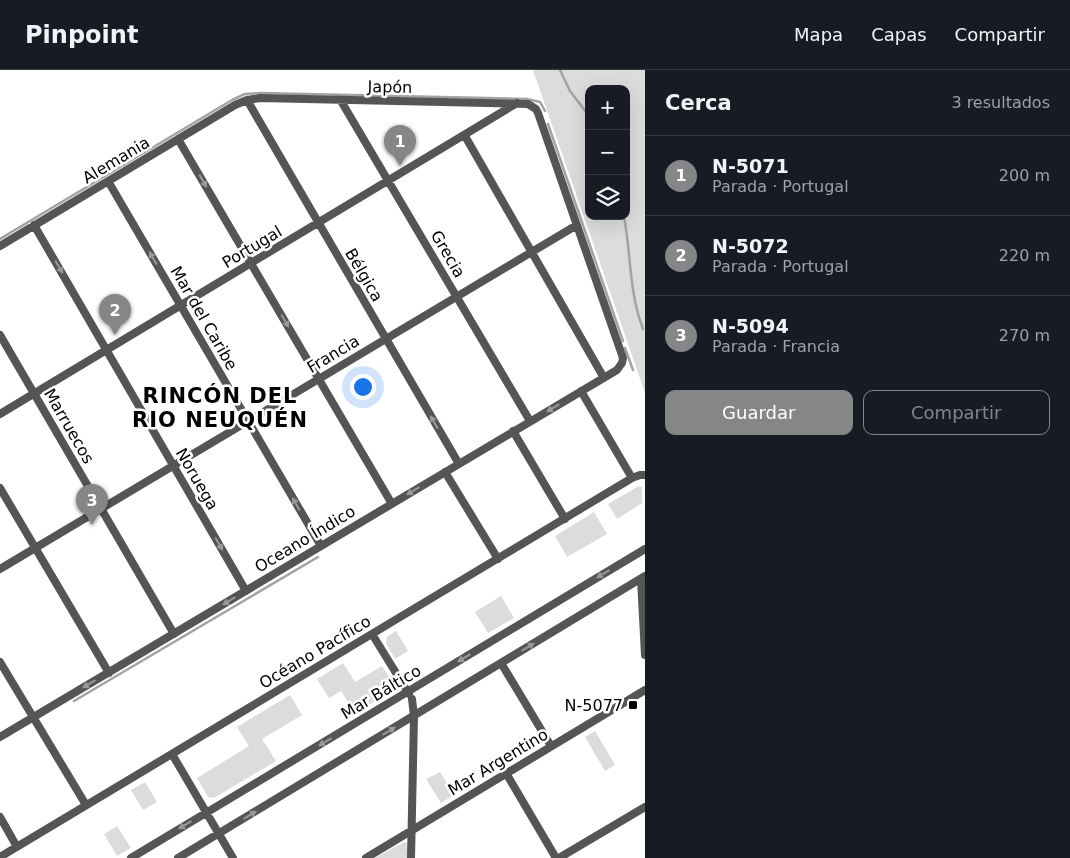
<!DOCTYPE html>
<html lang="es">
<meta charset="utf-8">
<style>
:root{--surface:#171b24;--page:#242831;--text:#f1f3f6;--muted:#9ea1a6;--line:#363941;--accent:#858687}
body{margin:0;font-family:"DejaVu Sans",sans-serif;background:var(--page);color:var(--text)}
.controls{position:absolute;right:15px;top:15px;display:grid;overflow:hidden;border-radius:10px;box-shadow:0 5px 20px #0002}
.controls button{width:45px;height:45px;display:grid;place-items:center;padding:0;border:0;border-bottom:1px solid var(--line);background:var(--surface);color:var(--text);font:25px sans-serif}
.you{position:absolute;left:362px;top:316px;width:18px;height:18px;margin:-12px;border:4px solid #fff;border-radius:50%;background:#1a73e8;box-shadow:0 0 0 8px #1a73e833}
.badge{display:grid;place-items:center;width:32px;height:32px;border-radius:50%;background:var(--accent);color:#fff;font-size:16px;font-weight:700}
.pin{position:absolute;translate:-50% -41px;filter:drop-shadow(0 1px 2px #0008)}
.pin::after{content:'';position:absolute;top:26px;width:18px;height:15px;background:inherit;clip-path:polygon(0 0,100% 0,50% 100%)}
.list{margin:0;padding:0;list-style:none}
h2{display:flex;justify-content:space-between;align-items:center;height:65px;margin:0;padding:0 20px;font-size:21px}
h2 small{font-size:16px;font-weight:400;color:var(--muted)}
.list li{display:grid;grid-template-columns:32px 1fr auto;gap:15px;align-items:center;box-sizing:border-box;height:80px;padding:0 20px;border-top:1px solid var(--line)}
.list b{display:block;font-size:19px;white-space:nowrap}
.list p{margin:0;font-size:16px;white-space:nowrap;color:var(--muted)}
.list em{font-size:16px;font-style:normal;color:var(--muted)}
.actions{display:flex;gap:10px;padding:15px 20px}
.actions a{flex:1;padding:11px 0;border:1px solid var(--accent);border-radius:10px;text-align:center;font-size:18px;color:var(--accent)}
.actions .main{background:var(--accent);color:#fff}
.icon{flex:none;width:28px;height:28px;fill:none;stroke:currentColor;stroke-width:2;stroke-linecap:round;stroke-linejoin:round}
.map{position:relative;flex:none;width:645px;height:788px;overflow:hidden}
header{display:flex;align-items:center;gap:30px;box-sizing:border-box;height:70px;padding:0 25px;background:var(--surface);border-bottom:1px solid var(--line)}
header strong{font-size:24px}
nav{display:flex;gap:28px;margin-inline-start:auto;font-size:18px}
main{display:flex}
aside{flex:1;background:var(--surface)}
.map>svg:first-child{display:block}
</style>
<header>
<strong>Pinpoint</strong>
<nav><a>Mapa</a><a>Capas</a><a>Compartir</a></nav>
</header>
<main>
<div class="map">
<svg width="645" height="788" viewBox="0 0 645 788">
<rect width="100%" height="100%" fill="#fff"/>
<!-- green -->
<path fill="#dcdcdc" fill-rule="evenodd" d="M533 0H645V323ZM589 19H626V146H589Z
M639 416 642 417V433L617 449 608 434Z
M594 442 607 464 567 487 555 466Z
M501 526 514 548 488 563 475 542Z
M396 561 408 581 395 589 386 573 387 567Z
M343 593 355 612 382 596 393 613 391 622 355 643 341 621 329 628 317 609Z
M290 625 302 645 262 669 276 691 214 728 208 727 197 708 249 676 237 657Z
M595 661 615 695 605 701 585 667Z
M440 702 454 725 441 733 426 709Z
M145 712 157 732 143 740 131 720Z
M117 756 131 778 117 786 104 764Z
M404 772 408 773 409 788H375Z"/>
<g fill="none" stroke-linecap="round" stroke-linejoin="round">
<!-- stream -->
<path stroke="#a3a3a3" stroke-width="2.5" d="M560 0 570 21 589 46
M548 54 623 271
M624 146C631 184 629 223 643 259
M0 169 232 30 245 24 260 23 527 29 540 32 545 41
M625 278 633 300
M74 631 318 487"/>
<!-- minor -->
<path stroke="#555" stroke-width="8" d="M247 30 459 394
M341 31 530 351
M465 66 604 308
M178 69 392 434
M108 111 321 476
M34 155 246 521
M0 176 235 35 247 30 260 28 528 34 536 39 538 43 623 288 622 293 617 300 0 667
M0 265 174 564
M581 321 632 408
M0 344 517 33
M513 361 565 449
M445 402 498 489
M0 418 109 603
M0 499 577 155
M641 509 645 585
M372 564 409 624
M0 592 86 735
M501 593 551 676
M172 684 233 788
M506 703 556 788
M0 747 17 777
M0 787 632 408 640 405H645
M131 788 645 479
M178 788 645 506
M366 788 645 620
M411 788 414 646 412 629
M559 788 645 737"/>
</g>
<!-- one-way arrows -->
<defs><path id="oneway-solid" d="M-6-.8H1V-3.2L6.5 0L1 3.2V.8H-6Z" transform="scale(1.25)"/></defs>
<g fill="#999">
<use href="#oneway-solid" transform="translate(203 111) rotate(60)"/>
<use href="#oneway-solid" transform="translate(153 188) rotate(-120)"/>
<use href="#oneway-solid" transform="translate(59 197) rotate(60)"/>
<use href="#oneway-solid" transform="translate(285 251) rotate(60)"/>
<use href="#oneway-solid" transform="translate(553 338) rotate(149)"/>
<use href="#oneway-solid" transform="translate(434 352) rotate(-120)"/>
<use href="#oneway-solid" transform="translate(413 421) rotate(149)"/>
<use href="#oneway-solid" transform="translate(296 434) rotate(-120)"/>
<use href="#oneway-solid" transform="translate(219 474) rotate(60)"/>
<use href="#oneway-solid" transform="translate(603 504) rotate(149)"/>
<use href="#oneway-solid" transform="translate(229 531) rotate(149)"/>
<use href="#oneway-solid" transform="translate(528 577) rotate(-31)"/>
<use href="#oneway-solid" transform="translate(464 588) rotate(149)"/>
<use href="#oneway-solid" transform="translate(89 614) rotate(149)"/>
<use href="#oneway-solid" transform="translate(389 661) rotate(-31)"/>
<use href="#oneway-solid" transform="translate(325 672) rotate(149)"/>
<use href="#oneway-solid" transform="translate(250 745) rotate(-31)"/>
<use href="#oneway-solid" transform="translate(185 755) rotate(149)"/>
</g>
<!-- markers -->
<rect fill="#000" stroke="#fff" stroke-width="2" x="628" y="630" width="10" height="10" rx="2.5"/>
<g text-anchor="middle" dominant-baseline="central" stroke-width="5" stroke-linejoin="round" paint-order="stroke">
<!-- street labels -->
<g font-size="16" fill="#000" stroke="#fff">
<text transform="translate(390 17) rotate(1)">Japón</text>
<text transform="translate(116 90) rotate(-31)">Alemania</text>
<text transform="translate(252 177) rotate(-31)">Portugal</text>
<text transform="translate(448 184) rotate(60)">Grecia</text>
<text transform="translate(364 205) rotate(60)">Bélgica</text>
<text transform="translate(204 248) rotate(60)">Mar del Caribe</text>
<text transform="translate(333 284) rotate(-31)">Francia</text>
<text transform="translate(69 356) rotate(60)">Marruecos</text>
<text transform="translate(197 409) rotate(60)">Noruega</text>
<text transform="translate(305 469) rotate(-31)">Oceano Índico</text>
<text transform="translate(315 582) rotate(-31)">Océano Pacífico</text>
<text transform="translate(381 622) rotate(-31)">Mar Báltico</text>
<text transform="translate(498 692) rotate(-31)">Mar Argentino</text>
</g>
<!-- poi labels -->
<g font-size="16" fill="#000" stroke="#fff" text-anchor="end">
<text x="623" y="635">N-5077</text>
</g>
<!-- district labels -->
<g font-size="21" font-weight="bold" letter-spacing="1" fill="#000" stroke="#fff">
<text x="220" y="326">RINCÓN DEL<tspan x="220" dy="24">RIO NEUQUÉN</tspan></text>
</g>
</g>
</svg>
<div class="controls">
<button>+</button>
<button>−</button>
<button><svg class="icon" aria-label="layers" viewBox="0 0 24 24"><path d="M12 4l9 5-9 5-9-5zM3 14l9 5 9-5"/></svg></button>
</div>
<div class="you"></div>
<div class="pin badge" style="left:400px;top:96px">1</div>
<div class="pin badge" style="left:115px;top:265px">2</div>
<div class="pin badge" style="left:92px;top:455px">3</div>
</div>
<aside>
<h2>Cerca<small>3 resultados</small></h2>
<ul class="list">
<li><span class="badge">1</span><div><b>N-5071</b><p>Parada · Portugal</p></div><em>200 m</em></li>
<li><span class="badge">2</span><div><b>N-5072</b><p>Parada · Portugal</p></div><em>220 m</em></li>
<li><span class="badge">3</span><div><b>N-5094</b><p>Parada · Francia</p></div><em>270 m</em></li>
</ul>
<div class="actions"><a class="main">Guardar</a><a>Compartir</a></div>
</aside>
</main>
